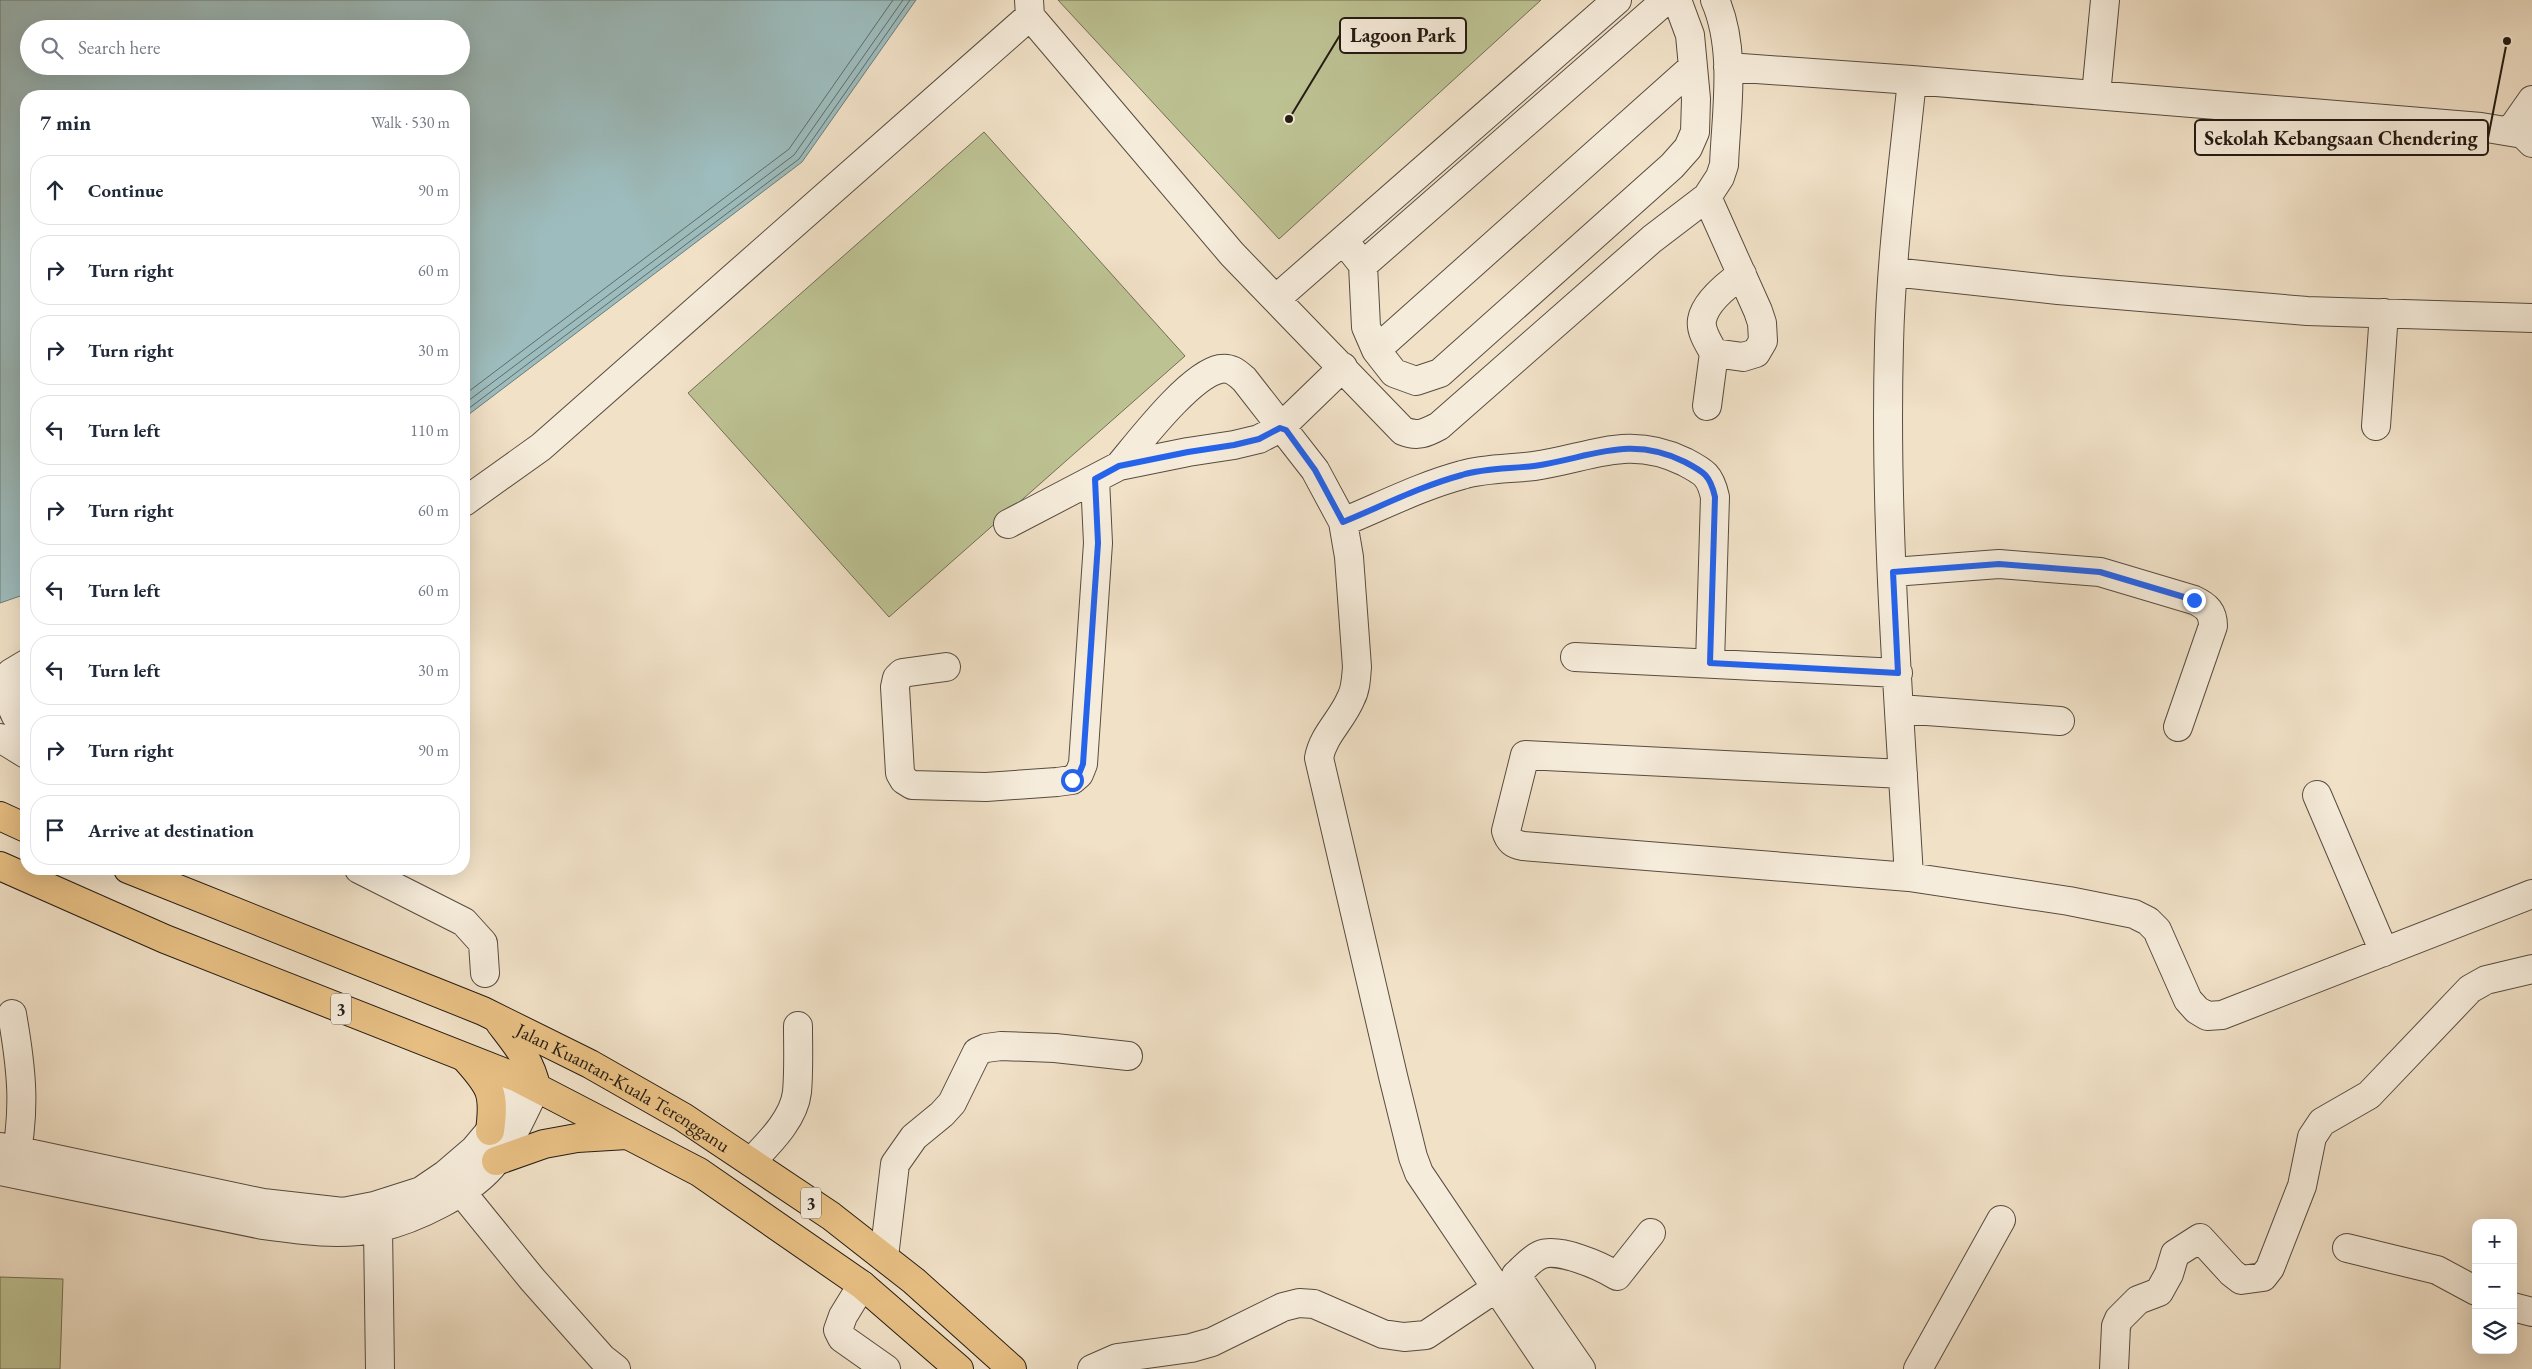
<!DOCTYPE html>
<meta charset="utf-8">
<style>
:root{--surface:#fff;--page:#f6f6f7;--text:#1f2937;--muted:#747a83;--line:#e0e1e3}
body{margin:0;font-family:"EB Garamond",serif;background:var(--page);color:var(--text)}
.controls{position:absolute;right:15px;bottom:15px;display:grid;overflow:hidden;border-radius:10px;box-shadow:0 5px 20px #0002}
.controls button{width:45px;height:45px;display:grid;place-items:center;padding:0;border:0;border-bottom:1px solid var(--line);background:var(--surface);color:var(--text);font:25px sans-serif}
.stop{position:absolute;width:15px;height:15px;margin:-11px;border:4px solid #2563eb;border-radius:50%;background:#fff}
.stop.end{background:#2563eb;border-color:#fff;box-shadow:0 1px 5px #0008}
.list{margin:0;padding:0;list-style:none}
h2{display:flex;justify-content:space-between;align-items:center;height:65px;margin:0;padding:0 20px;font-size:21px}
h2 small{font-size:16px;font-weight:400;color:var(--muted)}
.list li{display:grid;grid-template-columns:32px 1fr auto;gap:15px;align-items:center;box-sizing:border-box;height:70px;margin:0 10px 10px;padding:0 10px;border:1px solid var(--line);border-radius:20px}
.list b{display:block;font-size:19px;white-space:nowrap}
.list em{font-size:16px;font-style:normal;color:var(--muted)}
.icon{flex:none;width:28px;height:28px;fill:none;stroke:currentColor;stroke-width:2;stroke-linecap:round;stroke-linejoin:round}
.map{position:relative;flex:none;width:2532px;height:1369px;overflow:hidden}
.search{position:absolute;background:var(--surface);box-shadow:0 5px 20px #0002;left:20px;top:20px;width:450px;height:55px;display:flex;align-items:center;gap:12px;box-sizing:border-box;padding:0 18px;border-radius:28px;color:var(--muted);font-size:19px}
.panel{position:absolute;background:var(--surface);box-shadow:0 5px 20px #0002;left:20px;top:90px;width:450px;height:785px;border-radius:20px}
.map>svg:first-child{display:block}
</style>
<div class="map">
<svg width="2532" height="1369" viewBox="0 0 2532 1369">
<rect width="100%" height="100%" fill="#f1e1c7"/>
<filter id="stains"><feTurbulence type="fractalNoise" baseFrequency=".004" numOctaves="4"/><feColorMatrix values="0 0 0 0 .2 0 0 0 0 .09 0 0 0 0 .02 0 0 0 .5 -.17"/></filter>
<radialGradient id="worn" r=".72"><stop offset=".6" stop-color="#630" stop-opacity="0"/><stop offset="1" stop-color="#630" stop-opacity=".3"/></radialGradient>
<!-- green -->
<path fill="#bdc293" stroke="#706e53" d="M1058 0H1541L1279 239Z
M984 132 1185 356 889 617 688 393Z
M0 1277 63 1279 60 1369H0Z"/>
<!-- water -->
<path fill="#9dbcbd" stroke="#6d7c79" fill-rule="evenodd" d="M0 0H916L802 162 464 418V96H26V594L0 603ZM29 29H461V66H29Z"/>
<g fill="none" stroke-linecap="round" stroke-linejoin="round">
<!-- shore -->
<path stroke="#606c68" stroke-width="1" d="M464 395 789 149 893 0
M464 404 794 155 903 0
M464 412 799 159 910 0"/>
<!-- minor casing -->
<g stroke="#574c40" stroke-width="30">
<path id="minor" d="M1029 0 1030 16 1232 254 1403 431C1418 437 1426 433 1439 426L1652 239 1707 197 1720 177 1724 165C1726 113 1737 50 1715 0
M1728 67 1912 80 2481 127 2523 134 2532 143
M2096 95 2105 0
M2511 130 2532 100
M1707 197 1758 311 1762 323 1763 341 1756 353 1743 357 1714 353C1709 344 1700 331 1702 320 1705 302 1728 284 1742 274
M1352 251 1363 265 1666 0
M1363 265 1366 327 1376 350 1394 373 1416 381 1440 373 1672 166 1688 148 1695 132 1696 99 1690 35 1677 0
M1893 272 2058 290 2307 311 2532 318
M1277 298 1617 0
M1376 350 1693 67
M1707 406 1714 353
M2376 426 2384 313
M1119 466C1140 441 1190 375 1220 369 1231 367 1237 373 1244 379L1315 470 1343 522 1349 557 1357 667C1356 677 1356 689 1351 698 1342 720 1323 735 1319 758L1393 1076 1413 1157 1419 1173 1551 1369
M464 502 541 447 1030 16
M1343 522C1382 506 1421 486 1462 475 1485 468 1510 469 1534 466 1591 458 1628 434 1685 462 1704 472 1710 475 1715 497L1710 663
M1008 524 1119 466 1188 452 1234 445 1259 439 1280 428 1343 367
M1893 572 1999 564 2100 572 2194 600C2207 606 2213 612 2213 626L2178 727
M1575 657 1898 673
M26 664 11 673C9 690 8 716 26 726
M946 667 902 673 897 678 895 687 900 773 904 780 912 785 986 787 1057 782 1072 780 1079 774 1083 764 1098 543 1095 479
M1900 709 2060 721
M0 738 26 754
M1903 774 1525 755 1506 831C1509 841 1513 844 1523 846L1909 877 2069 901 2134 914 2148 921 2157 930 2188 1000 2197 1010 2207 1016 2222 1015 2532 894
M2317 795 2384 952
M359 869 464 922 483 943 485 973
M1909 877C1899 700 1884 522 1889 344 1891 256 1903 168 1912 80
M12 1014C22 1071 26 1110 14 1168
M0 1147 263 1203 343 1212 374 1206 421 1191 446 1174 474 1150 490 1131 518 1078
M751 1162C769 1143 794 1119 797 1092 799 1070 798 1048 798 1026
M0 1171 263 1225C299 1230 341 1236 377 1228 414 1220 473 1192 496 1161 512 1139 524 1112 536 1087
M450 1178 532 1279 602 1358 616 1369
M375 1211 378 1228 380 1369
M2347 1248 2437 1270 2476 1291
M884 1257 895 1164 914 1137 942 1114 952 1103 977 1052 986 1048 1001 1046 1055 1048 1128 1056
M862 1285 843 1316 838 1330 842 1338 886 1369
M2513 1307 2532 1312
M1092 1369 1117 1358 1191 1348 1212 1342 1283 1307 1299 1303 1314 1304 1383 1334 1404 1337 1426 1335 1496 1288
M1581 1369 1516 1275C1523 1269 1531 1259 1540 1255 1558 1247 1601 1266 1617 1276L1651 1233
M1918 1369 2001 1220
M2114 1369 2116 1326 2119 1319 2138 1300 2159 1292 2169 1274 2175 1254 2200 1238 2232 1273 2241 1280 2263 1277 2270 1268 2302 1186 2312 1137 2322 1122 2369 1095 2470 989 2486 980 2532 969"/>
</g>
<!-- highway casing -->
<g stroke="#241b13" stroke-width="30">
<g id="highway">
<path d="M0 816 26 828"/>
<path d="M0 866 165 939 518 1078 699 1172 862 1285 959 1369"/>
<path id="s1" d="M128 869 483 1011 590 1064 683 1117 831 1216 914 1281 1012 1369"/>
<path d="M500 1023C516 1044 531 1061 536 1087"/>
<path d="M466 1059C491 1087 495 1093 490 1131"/>
<path d="M496 1161 544 1144 577 1138 627 1135"/>
</g>
</g>
<!-- minor -->
<use href="#minor" stroke="#f6ecdb" stroke-width="28"/>
<!-- highway -->
<use href="#highway" stroke="#e8c084" stroke-width="28"/>
</g>
<g fill="none" stroke-linecap="round" stroke-linejoin="round">
<!-- route -->
<path stroke="#2563eb" stroke-width="6" d="M1072 780 1079 774 1083 764 1098 543 1095 479 1119 466 1188 452 1234 445 1259 439 1280 428 1286 430 1315 470 1343 522C1382 506 1421 486 1462 475 1485 468 1510 469 1534 466 1590 458 1629 434 1685 462 1704 472 1710 475 1715 497L1710 663 1898 673 1893 572 1999 564 2100 572 2194 600"/>
</g>
<g text-anchor="middle" dominant-baseline="central" stroke-width="5" stroke-linejoin="round" paint-order="stroke">
<!-- shield labels -->
<g fill="#f6ecdb" stroke="#635a4f" stroke-width="1">
<rect x="331" y="993.5" width="20" height="31" rx="4"/>
<rect x="801" y="1187.5" width="20" height="31" rx="4"/>
</g>
<g font-size="18" font-weight="bold" fill="#241b13">
<text x="341" y="1009">3</text>
<text x="811" y="1203">3</text>
</g>
<!-- street labels -->
<g font-size="19" fill="#241b13" stroke="#f6ecdb">
<text stroke="none"><textPath href="#s1" startOffset="542">Jalan Kuantan-Kuala Terengganu</textPath></text>
</g>
</g>
<!-- callouts -->
<path fill="none" stroke="#241b13" stroke-width="2" d="M1289 119L1340 35M2507 41L2488 138"/>
<g fill="#241b13" stroke="#f6ecdb" stroke-width="2">
<circle cx="1289" cy="119" r="5"/>
<circle cx="2507" cy="41" r="5"/>
</g>
<g fill="#f6ecdb" stroke="#241b13" stroke-width="2">
<rect x="1340" y="18" width="126" height="35" rx="5"/>
<rect x="2195" y="120" width="293" height="35" rx="5"/>
</g>
<g font-size="20" text-anchor="middle" font-weight="bold" fill="#241b13">
<text x="1403" y="42">Lagoon Park</text>
<text x="2341" y="145">Sekolah Kebangsaan Chendering</text>
</g>
<rect width="100%" height="100%" filter="url(#stains)"/>
<rect width="100%" height="100%" fill="url(#worn)"/>
</svg>
<div class="controls">
<button>+</button>
<button>−</button>
<button><svg class="icon" aria-label="layers" viewBox="0 0 24 24"><path d="M12 4l9 5-9 5-9-5zM3 14l9 5 9-5"/></svg></button>
</div>
<div class="stop" style="left:1072px;top:780px"></div>
<div class="stop end" style="left:2194px;top:600px"></div>
<div class="search"><svg class="icon" aria-label="search" viewBox="0 0 24 24"><circle cx="10" cy="10" r="6"/><path d="M15 15l6 6"/></svg>Search here</div>
<section class="panel">
<h2>7 min<small>Walk · 530 m</small></h2>
<ul class="list">
<li><svg class="icon" aria-label="ahead" viewBox="0 0 24 24"><path d="M12 20V5M6 11l6-6 6 6"/></svg><div><b>Continue</b></div><em>90 m</em></li>
<li><svg class="icon" aria-label="right" viewBox="0 0 24 24"><path d="M7 20v-9h11M14 6l5 5-5 5"/></svg><div><b>Turn right</b></div><em>60 m</em></li>
<li><svg class="icon" aria-label="right" viewBox="0 0 24 24"><path d="M7 20v-9h11M14 6l5 5-5 5"/></svg><div><b>Turn right</b></div><em>30 m</em></li>
<li><svg class="icon" aria-label="left" viewBox="0 0 24 24"><path d="M17 20v-9H6M10 6l-5 5 5 5"/></svg><div><b>Turn left</b></div><em>110 m</em></li>
<li><svg class="icon" aria-label="right" viewBox="0 0 24 24"><path d="M7 20v-9h11M14 6l5 5-5 5"/></svg><div><b>Turn right</b></div><em>60 m</em></li>
<li><svg class="icon" aria-label="left" viewBox="0 0 24 24"><path d="M17 20v-9H6M10 6l-5 5 5 5"/></svg><div><b>Turn left</b></div><em>60 m</em></li>
<li><svg class="icon" aria-label="left" viewBox="0 0 24 24"><path d="M17 20v-9H6M10 6l-5 5 5 5"/></svg><div><b>Turn left</b></div><em>30 m</em></li>
<li><svg class="icon" aria-label="right" viewBox="0 0 24 24"><path d="M7 20v-9h11M14 6l5 5-5 5"/></svg><div><b>Turn right</b></div><em>90 m</em></li>
<li><svg class="icon" aria-label="arrive" viewBox="0 0 24 24"><path d="M6 21V4h12l-3 4 3 4H6"/></svg><div><b>Arrive at destination</b></div></li>
</ul>
</section>
</div>
